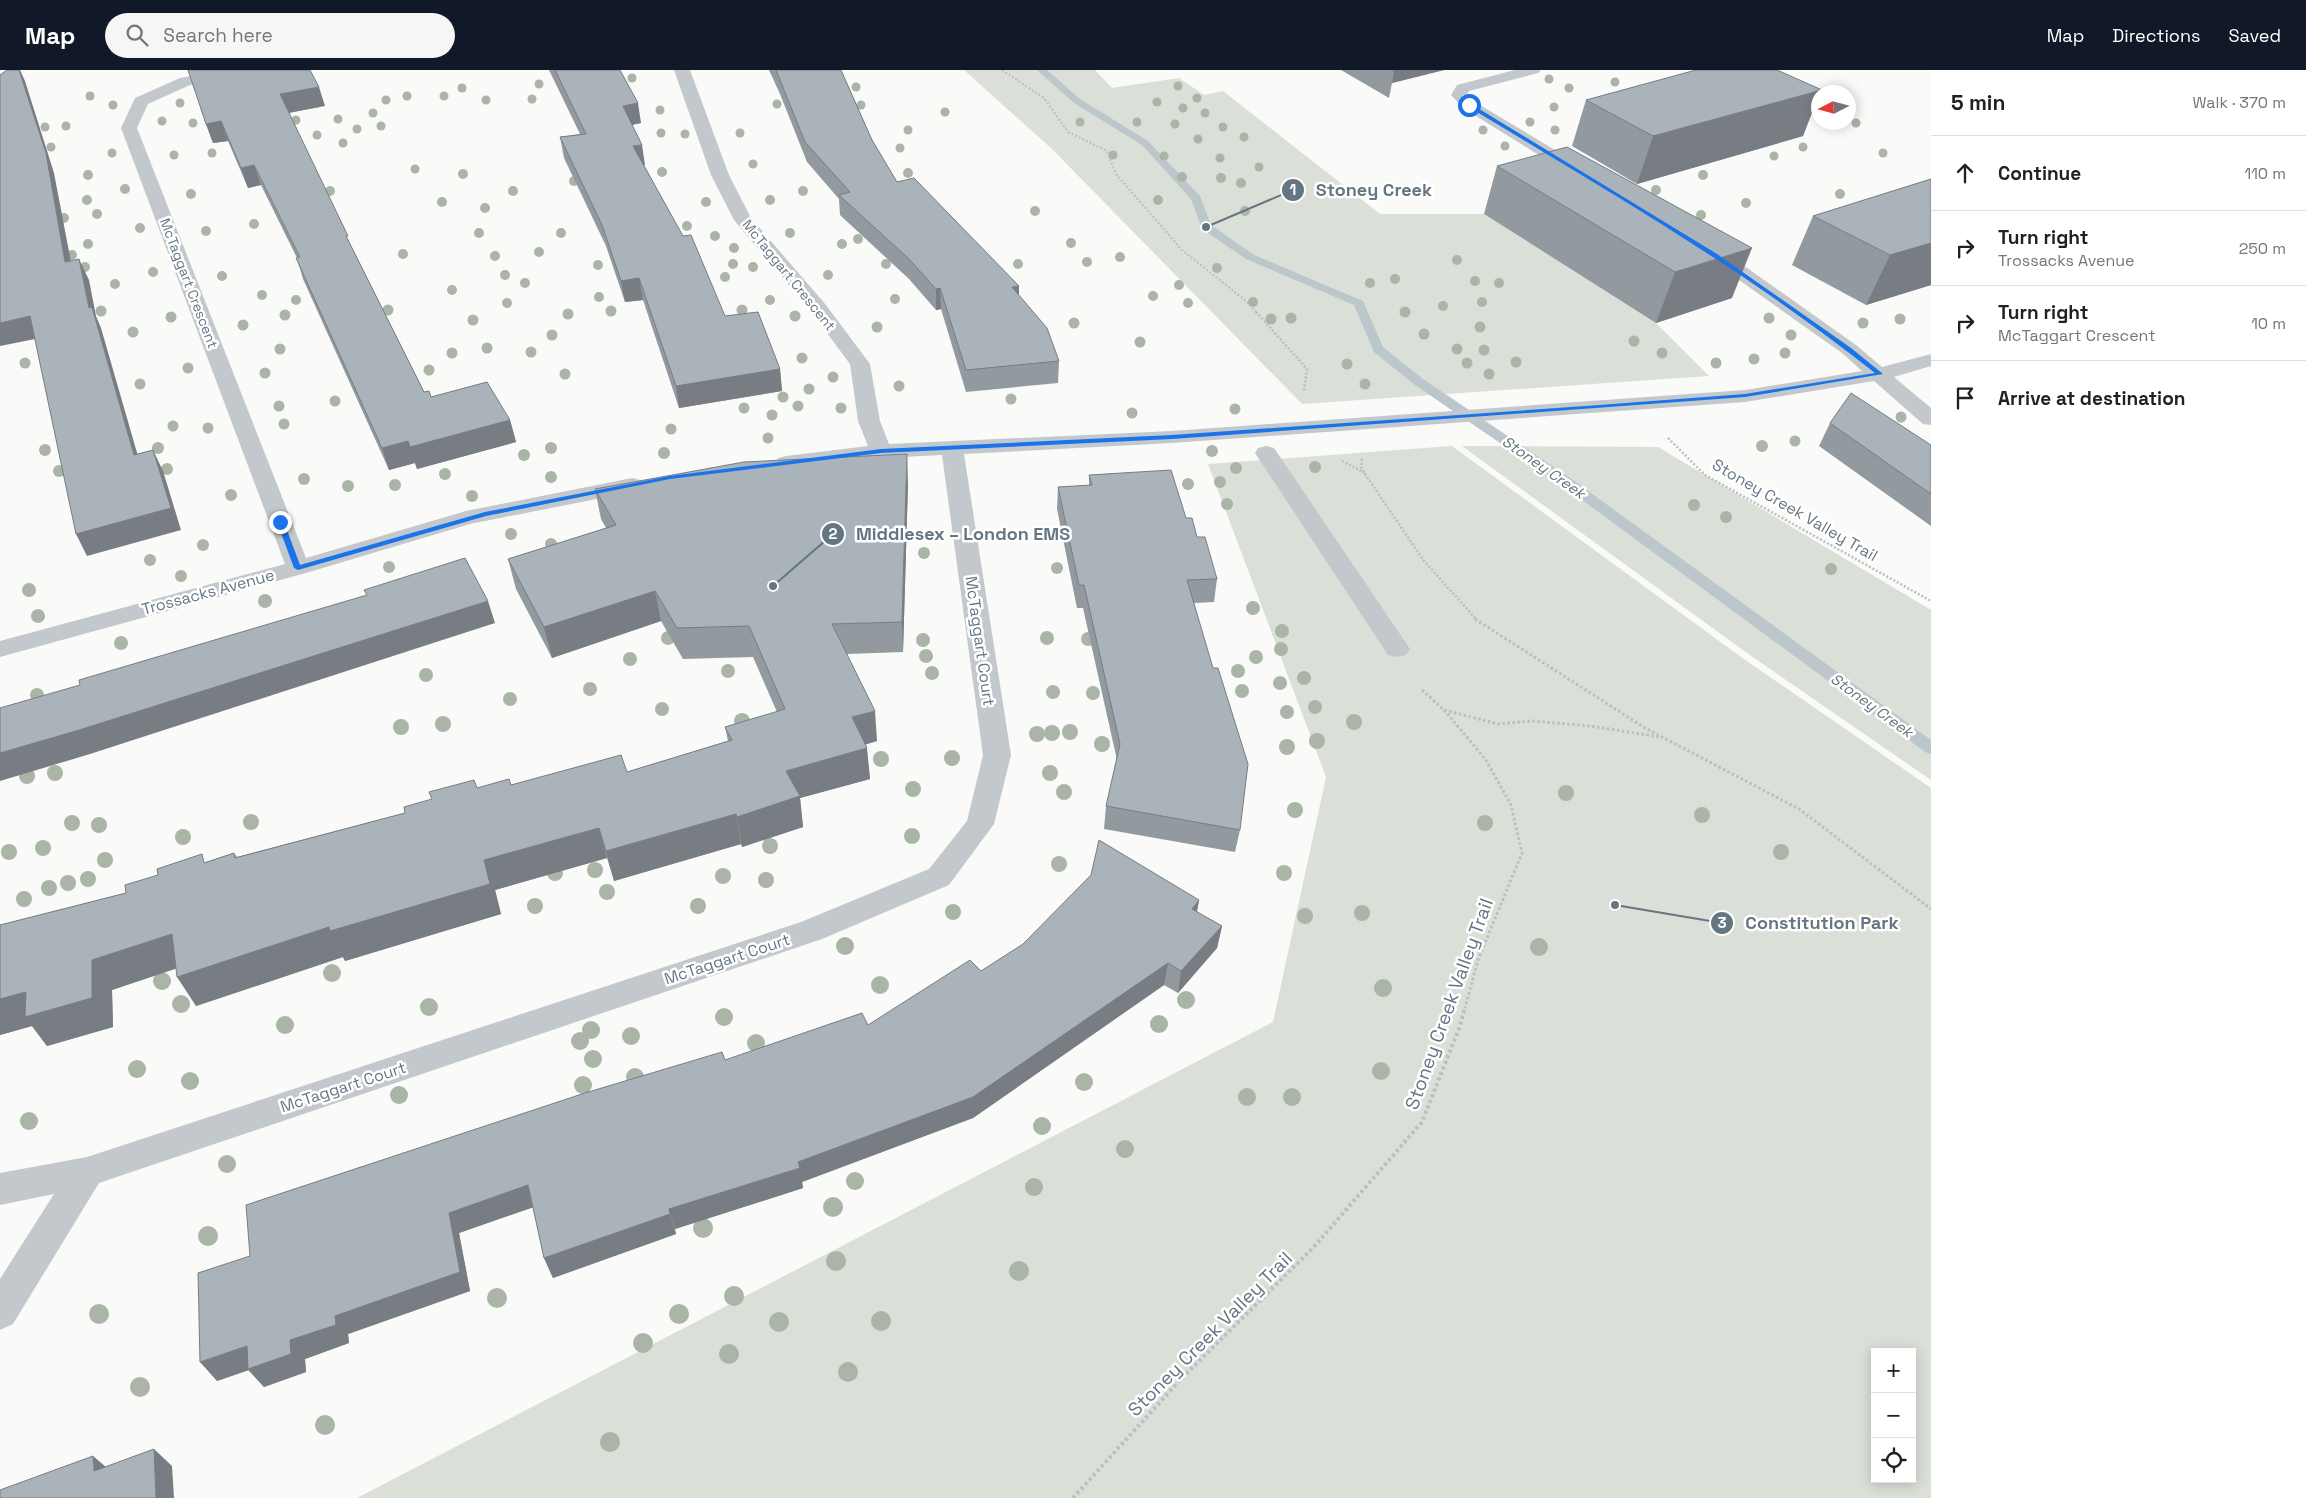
<!DOCTYPE html>
<meta charset="utf-8">
<style>
:root{--surface:#fff;--page:#f6f6f6;--text:#202124;--muted:#757577;--line:#e0e0e0;--accent:#111827}
body{margin:0;font-family:"Space Grotesk",sans-serif;background:var(--page);color:var(--text)}
.controls{position:absolute;right:15px;bottom:15px;display:grid;overflow:hidden;border-radius:0px;box-shadow:0 2px 12px #0003}
.controls button{width:45px;height:45px;display:grid;place-items:center;padding:0;border:0;border-bottom:1px solid var(--line);background:var(--surface);color:var(--text);font:25px sans-serif}
.compass{position:absolute;left:1811px;top:15px;width:45px;height:45px;border-radius:50%;background:var(--surface);box-shadow:0 2px 12px #0003;rotate:264deg}
.stop{position:absolute;width:15px;height:15px;margin:-11px;border:4px solid #1a73e8;border-radius:50%;background:#fff}
.stop.end{background:#1a73e8;border-color:#fff;box-shadow:0 1px 5px #0008}
.list{margin:0;padding:0;list-style:none}
h2{display:flex;justify-content:space-between;align-items:center;height:65px;margin:0;padding:0 20px;font-size:21px}
h2 small{font-size:16px;font-weight:400;color:var(--muted)}
.list li{display:grid;grid-template-columns:32px 1fr auto;gap:15px;align-items:center;box-sizing:border-box;height:75px;padding:0 20px;border-top:1px solid var(--line)}
.list b{display:block;font-size:19px;white-space:nowrap}
.list p{margin:0;font-size:16px;white-space:nowrap;color:var(--muted)}
.list em{font-size:16px;font-style:normal;color:var(--muted)}
.icon{flex:none;width:28px;height:28px;fill:none;stroke:currentColor;stroke-width:2;stroke-linecap:round;stroke-linejoin:round}
.map{position:relative;flex:none;width:1931px;height:1428px;overflow:hidden}
header{display:flex;align-items:center;gap:30px;box-sizing:border-box;height:70px;padding:0 25px;background:var(--accent);color:#fff}
header strong{font-size:24px}
nav{display:flex;gap:28px;margin-inline-start:auto;font-size:18px}
.search{width:350px;height:45px;background:var(--page);display:flex;align-items:center;gap:12px;box-sizing:border-box;padding:0 18px;border-radius:28px;color:var(--muted);font-size:19px}
main{display:flex}
aside{flex:1;background:var(--surface)}
.map>svg:first-child{display:block}
</style>
<header>
<strong>Map</strong>
<div class="search"><svg class="icon" aria-label="search" viewBox="0 0 24 24"><circle cx="10" cy="10" r="6"/><path d="M15 15l6 6"/></svg>Search here</div>
<nav><a>Map</a><a>Directions</a><a>Saved</a></nav>
</header>
<main>
<div class="map">
<svg width="1931" height="1428" viewBox="0 0 1931 1428">
<rect width="100%" height="100%" fill="#fafaf8"/>
<!-- green -->
<path fill="#dadfd7" fill-rule="evenodd" d="M964 0H1095L1112 18 1179 8 1204 25 1223 21 1380 144H1484L1656 253 1709 306 1302 334 1052 79Z
M1452 376 1741 587 1931 718V1428H357L1273 952 1326 707 1208 394ZM1875 1282H1912V1409H1875Z
M1462 376 1658 377 1931 540V710L1747 583Z"/>
<g fill="none" stroke-linecap="round" stroke-linejoin="round">
<!-- stream -->
<path fill="#bbc7cb" fill-rule="evenodd" d="M1037 0H1047L1080 29 1148 71 1200 126 1211 155 1254 185 1363 231 1383 277 1423 309 1573 410 1931 670V684L1925 682 1563 416 1415 315 1374 282 1354 235 1246 189 1202 159 1191 129 1142 75 1074 33Z"/>
<!-- path-far3 -->
<path stroke="#bbbfc2" stroke-width="2" stroke-dasharray="2 2" stroke-linecap="butt" d="M1002 0 1044 28 1068 62 1107 81 1116 104 1182 180 1246 231 1257 243"/>
<!-- path-far2 -->
<path stroke="#bbbfc2" stroke-width="2.5" stroke-dasharray="2 2" stroke-linecap="butt" d="M1256 242 1307 299 1304 321
M1668 368 1705 405 1931 531
M1362 389 1361 397 1365 404 1424 491 1477 550
M1342 391 1365 403"/>
<!-- path-far1 -->
<path stroke="#bbbfc2" stroke-width="3" stroke-dasharray="2.5 2.5" stroke-linecap="butt" d="M1475 549 1645 658 1799 739 1931 839
M1422 620 1444 640 1498 654 1532 651 1591 656 1660 667
M1444 640 1486 690 1511 735 1522 783 1478 890 1465 938"/>
<!-- path -->
<path stroke="#bbbfc2" stroke-width="4" stroke-dasharray="3 3" stroke-linecap="butt" d="M1073 1428 1181 1309 1312 1179 1422 1052 1460 956 1465 937"/>
<!-- minor -->
<path fill="#c3c8cc" fill-rule="evenodd" d="M220 0H253L250 3 245 5 190 15 148 34 137 58 306 488 466 441 632 408 640 410 643 415 640 420 632 422 470 454 306 503 0 587V571L285 494 121 58 135 28 180 8Z
M674 0H690L729 105 751 148 826 235 870 294 880 351 889 374 1172 361 1745 320 1862 301 1842 283 1705 186 1703 182 1705 178 1712 176 1719 178 1856 275 1882 297 1931 284V296L1894 307 1931 338V355L1923 354 1874 311 1745 332 1172 373 964 384 1011 685 994 754 949 815 822 869 99 1113 13 1254 0 1260V1209L54 1124 0 1135V1103L87 1087 801 852 929 799 967 751 983 685 942 385 881 388 786 400 778 398 775 393 778 388 786 386 868 376 858 351 850 294 812 243 734 150 711 105Z
M1515 0H1541L1538 3 1469 21 1467 24 1475 32 1585 98 1588 102 1585 106H1573L1463 38 1451 25 1457 15Z
M1266 376 1274 378 1406 573 1410 579 1406 585 1397 587 1388 585 1255 383 1258 378Z"/>
</g>
<!-- trees -->
<g fill="#aab4a7">
<circle cx="632" cy="8" r="4.5"/>
<circle cx="1549" cy="9" r="4.5"/>
<circle cx="1615" cy="12" r="4.5"/>
<circle cx="539" cy="14" r="4.5"/>
<circle cx="1178" cy="16" r="4.5"/>
<circle cx="856" cy="17" r="4.5"/>
<circle cx="462" cy="18" r="4.5"/>
<circle cx="1569" cy="18" r="4.5"/>
<circle cx="90" cy="26" r="4.5"/>
<circle cx="407" cy="26" r="4.5"/>
<circle cx="444" cy="26" r="4.5"/>
<circle cx="1197" cy="28" r="4.5"/>
<circle cx="532" cy="29" r="4.5"/>
<circle cx="386" cy="30" r="4.5"/>
<circle cx="486" cy="30" r="4.5"/>
<circle cx="1157" cy="32" r="4.5"/>
<circle cx="180" cy="33" r="4.5"/>
<circle cx="777" cy="34" r="4.5"/>
<circle cx="113" cy="35" r="4.5"/>
<circle cx="861" cy="35" r="4.5"/>
<circle cx="1554" cy="37" r="4.5"/>
<circle cx="1183" cy="38" r="4.5"/>
<circle cx="660" cy="40" r="4.5"/>
<circle cx="945" cy="42" r="4.5"/>
<circle cx="373" cy="43" r="4.5"/>
<circle cx="1205" cy="43" r="4.5"/>
<circle cx="338" cy="49" r="4.5"/>
<circle cx="296" cy="50" r="4.5"/>
<circle cx="162" cy="51" r="4.5"/>
<circle cx="1080" cy="52" r="4.5"/>
<circle cx="1137" cy="52" r="4.5"/>
<circle cx="1530" cy="52" r="4.5"/>
<circle cx="193" cy="53" r="4.5"/>
<circle cx="1856" cy="53" r="4.5"/>
<circle cx="1175" cy="54" r="4.5"/>
<circle cx="66" cy="56" r="4.5"/>
<circle cx="381" cy="56" r="4.5"/>
<circle cx="45" cy="57" r="4.5"/>
<circle cx="1223" cy="57" r="4.5"/>
<circle cx="357" cy="59" r="4.5"/>
<circle cx="908" cy="60" r="4.5"/>
<circle cx="1483" cy="60" r="4.5"/>
<circle cx="1555" cy="60" r="4.5"/>
<circle cx="661" cy="63" r="4.5"/>
<circle cx="740" cy="63" r="4.5"/>
<circle cx="685" cy="64" r="4.5"/>
<circle cx="317" cy="65" r="4.5"/>
<circle cx="1244" cy="67" r="4.5"/>
<circle cx="1198" cy="69" r="4.5"/>
<circle cx="343" cy="73" r="4.5"/>
<circle cx="1505" cy="76" r="4.5"/>
<circle cx="51" cy="77" r="4.5"/>
<circle cx="1803" cy="77" r="4.5"/>
<circle cx="900" cy="78" r="4.5"/>
<circle cx="112" cy="83" r="4.5"/>
<circle cx="212" cy="83" r="4.5"/>
<circle cx="1883" cy="83" r="4.5"/>
<circle cx="174" cy="85" r="4.5"/>
<circle cx="1113" cy="85" r="4.5"/>
<circle cx="1164" cy="86" r="4.5"/>
<circle cx="1774" cy="86" r="4.5"/>
<circle cx="1220" cy="88" r="4.5"/>
<circle cx="753" cy="94" r="4.5"/>
<circle cx="1259" cy="97" r="4.5"/>
<circle cx="415" cy="99" r="4.5"/>
<circle cx="662" cy="102" r="5"/>
<circle cx="908" cy="103" r="5"/>
<circle cx="463" cy="104" r="5"/>
<circle cx="88" cy="105" r="5"/>
<circle cx="1703" cy="105" r="5"/>
<circle cx="1182" cy="107" r="5"/>
<circle cx="1221" cy="108" r="5"/>
<circle cx="574" cy="111" r="5"/>
<circle cx="1294" cy="112" r="5"/>
<circle cx="1241" cy="113" r="5"/>
<circle cx="125" cy="119" r="5"/>
<circle cx="1656" cy="120" r="5"/>
<circle cx="330" cy="121" r="5"/>
<circle cx="513" cy="121" r="5"/>
<circle cx="803" cy="121" r="5"/>
<circle cx="191" cy="124" r="5"/>
<circle cx="1840" cy="124" r="5"/>
<circle cx="87" cy="130" r="5"/>
<circle cx="770" cy="130" r="5"/>
<circle cx="1158" cy="130" r="5"/>
<circle cx="442" cy="132" r="5"/>
<circle cx="706" cy="132" r="5"/>
<circle cx="1746" cy="133" r="5"/>
<circle cx="485" cy="138" r="5"/>
<circle cx="1035" cy="141" r="5"/>
<circle cx="1245" cy="141" r="5"/>
<circle cx="97" cy="144" r="5"/>
<circle cx="1701" cy="145" r="5"/>
<circle cx="64" cy="148" r="5"/>
<circle cx="254" cy="154" r="5"/>
<circle cx="687" cy="156" r="5"/>
<circle cx="140" cy="158" r="5"/>
<circle cx="206" cy="161" r="5"/>
<circle cx="479" cy="163" r="5"/>
<circle cx="561" cy="163" r="5"/>
<circle cx="790" cy="163" r="5"/>
<circle cx="715" cy="166" r="5"/>
<circle cx="858" cy="169" r="5"/>
<circle cx="1071" cy="173" r="5"/>
<circle cx="88" cy="174" r="5"/>
<circle cx="842" cy="174" r="5"/>
<circle cx="734" cy="178" r="5"/>
<circle cx="539" cy="182" r="5"/>
<circle cx="403" cy="184" r="5"/>
<circle cx="72" cy="185" r="5"/>
<circle cx="495" cy="186" r="5"/>
<circle cx="1120" cy="187" r="5"/>
<circle cx="1457" cy="190" r="5"/>
<circle cx="1087" cy="192" r="5"/>
<circle cx="733" cy="194" r="5"/>
<circle cx="886" cy="194" r="5"/>
<circle cx="1018" cy="194" r="5"/>
<circle cx="598" cy="195" r="5"/>
<circle cx="85" cy="197" r="5"/>
<circle cx="753" cy="197" r="5"/>
<circle cx="1217" cy="198" r="5"/>
<circle cx="153" cy="202" r="5"/>
<circle cx="505" cy="205" r="5"/>
<circle cx="828" cy="205" r="5"/>
<circle cx="222" cy="206" r="5"/>
<circle cx="725" cy="207" r="5"/>
<circle cx="1395" cy="209" r="5"/>
<circle cx="1475" cy="211" r="5"/>
<circle cx="525" cy="213" r="5"/>
<circle cx="1370" cy="213" r="5"/>
<circle cx="1499" cy="213" r="5"/>
<circle cx="115" cy="214" r="5"/>
<circle cx="1179" cy="215" r="5"/>
<circle cx="452" cy="220" r="5"/>
<circle cx="262" cy="225" r="5"/>
<circle cx="1153" cy="226" r="5"/>
<circle cx="599" cy="227" r="5"/>
<circle cx="895" cy="229" r="5"/>
<circle cx="296" cy="230" r="5"/>
<circle cx="770" cy="230" r="5"/>
<circle cx="1253" cy="232" r="5"/>
<circle cx="1482" cy="232" r="5"/>
<circle cx="507" cy="233" r="5"/>
<circle cx="1188" cy="233" r="5"/>
<circle cx="1443" cy="236" r="5"/>
<circle cx="388" cy="240" r="5.5"/>
<circle cx="742" cy="240" r="5.5"/>
<circle cx="101" cy="241" r="5.5"/>
<circle cx="611" cy="241" r="5.5"/>
<circle cx="1405" cy="242" r="5.5"/>
<circle cx="568" cy="244" r="5.5"/>
<circle cx="285" cy="245" r="5.5"/>
<circle cx="795" cy="246" r="5.5"/>
<circle cx="171" cy="247" r="5.5"/>
<circle cx="1291" cy="248" r="5.5"/>
<circle cx="1769" cy="248" r="5.5"/>
<circle cx="1271" cy="249" r="5.5"/>
<circle cx="1900" cy="249" r="5.5"/>
<circle cx="473" cy="250" r="5.5"/>
<circle cx="1074" cy="253" r="5.5"/>
<circle cx="1863" cy="253" r="5.5"/>
<circle cx="243" cy="255" r="5.5"/>
<circle cx="877" cy="257" r="5.5"/>
<circle cx="1480" cy="257" r="5.5"/>
<circle cx="133" cy="262" r="5.5"/>
<circle cx="1424" cy="264" r="5.5"/>
<circle cx="552" cy="265" r="5.5"/>
<circle cx="1791" cy="265" r="5.5"/>
<circle cx="1634" cy="271" r="5.5"/>
<circle cx="1140" cy="272" r="5.5"/>
<circle cx="487" cy="278" r="5.5"/>
<circle cx="280" cy="279" r="5.5"/>
<circle cx="1457" cy="279" r="5.5"/>
<circle cx="1484" cy="280" r="5.5"/>
<circle cx="531" cy="282" r="5.5"/>
<circle cx="452" cy="283" r="5.5"/>
<circle cx="1662" cy="283" r="5.5"/>
<circle cx="1785" cy="283" r="5.5"/>
<circle cx="802" cy="288" r="5.5"/>
<circle cx="1754" cy="289" r="5.5"/>
<circle cx="1516" cy="292" r="5.5"/>
<circle cx="25" cy="293" r="5.5"/>
<circle cx="1467" cy="293" r="5.5"/>
<circle cx="1716" cy="293" r="5.5"/>
<circle cx="1347" cy="294" r="5.5"/>
<circle cx="188" cy="298" r="5.5"/>
<circle cx="429" cy="300" r="5.5"/>
<circle cx="265" cy="303" r="5.5"/>
<circle cx="565" cy="304" r="5.5"/>
<circle cx="1489" cy="304" r="5.5"/>
<circle cx="833" cy="307" r="5.5"/>
<circle cx="140" cy="314" r="5.5"/>
<circle cx="1365" cy="314" r="5.5"/>
<circle cx="899" cy="316" r="5.5"/>
<circle cx="809" cy="319" r="5.5"/>
<circle cx="783" cy="327" r="5.5"/>
<circle cx="1011" cy="329" r="5.5"/>
<circle cx="335" cy="331" r="5.5"/>
<circle cx="279" cy="336" r="5.5"/>
<circle cx="798" cy="336" r="5.5"/>
<circle cx="744" cy="338" r="5.5"/>
<circle cx="841" cy="338" r="5.5"/>
<circle cx="1235" cy="339" r="5.5"/>
<circle cx="1132" cy="343" r="5.5"/>
<circle cx="772" cy="345" r="5.5"/>
<circle cx="1901" cy="347" r="5.5"/>
<circle cx="284" cy="354" r="5.5"/>
<circle cx="173" cy="356" r="5.5"/>
<circle cx="208" cy="358" r="5.5"/>
<circle cx="671" cy="359" r="5.5"/>
<circle cx="768" cy="368" r="5.5"/>
<circle cx="1795" cy="371" r="5.5"/>
<circle cx="1762" cy="376" r="6"/>
<circle cx="158" cy="378" r="6"/>
<circle cx="551" cy="378" r="6"/>
<circle cx="45" cy="380" r="6"/>
<circle cx="1212" cy="381" r="6"/>
<circle cx="664" cy="383" r="6"/>
<circle cx="524" cy="385" r="6"/>
<circle cx="1315" cy="397" r="6"/>
<circle cx="1236" cy="398" r="6"/>
<circle cx="167" cy="399" r="6"/>
<circle cx="59" cy="401" r="6"/>
<circle cx="445" cy="404" r="6"/>
<circle cx="551" cy="407" r="6"/>
<circle cx="304" cy="409" r="6"/>
<circle cx="1220" cy="412" r="6"/>
<circle cx="1188" cy="414" r="6"/>
<circle cx="395" cy="415" r="6"/>
<circle cx="348" cy="416" r="6"/>
<circle cx="231" cy="425" r="6"/>
<circle cx="472" cy="426" r="6"/>
<circle cx="1227" cy="434" r="6"/>
<circle cx="1694" cy="435" r="6"/>
<circle cx="1726" cy="447" r="6"/>
<circle cx="511" cy="464" r="6"/>
<circle cx="551" cy="474" r="6"/>
<circle cx="203" cy="475" r="6"/>
<circle cx="924" cy="483" r="6"/>
<circle cx="150" cy="490" r="6"/>
<circle cx="389" cy="497" r="6"/>
<circle cx="1057" cy="498" r="6"/>
<circle cx="1831" cy="499" r="6"/>
<circle cx="181" cy="506" r="6"/>
<circle cx="29" cy="520" r="7"/>
<circle cx="265" cy="531" r="7"/>
<circle cx="1253" cy="538" r="7"/>
<circle cx="38" cy="546" r="7"/>
<circle cx="1282" cy="561" r="7"/>
<circle cx="668" cy="568" r="7"/>
<circle cx="1047" cy="568" r="7"/>
<circle cx="1088" cy="569" r="7"/>
<circle cx="923" cy="570" r="7"/>
<circle cx="121" cy="573" r="7"/>
<circle cx="1281" cy="579" r="7"/>
<circle cx="926" cy="586" r="7"/>
<circle cx="1256" cy="587" r="7"/>
<circle cx="630" cy="589" r="7"/>
<circle cx="728" cy="601" r="7"/>
<circle cx="1238" cy="601" r="7"/>
<circle cx="932" cy="603" r="7"/>
<circle cx="426" cy="605" r="7"/>
<circle cx="1304" cy="608" r="7"/>
<circle cx="1280" cy="613" r="7"/>
<circle cx="590" cy="619" r="7"/>
<circle cx="1242" cy="621" r="7"/>
<circle cx="1053" cy="622" r="7"/>
<circle cx="1093" cy="623" r="7"/>
<circle cx="37" cy="625" r="7"/>
<circle cx="510" cy="629" r="7"/>
<circle cx="1315" cy="637" r="7"/>
<circle cx="662" cy="639" r="7"/>
<circle cx="1287" cy="642" r="7"/>
<circle cx="742" cy="651" r="8"/>
<circle cx="1354" cy="652" r="8"/>
<circle cx="443" cy="654" r="8"/>
<circle cx="401" cy="657" r="8"/>
<circle cx="1070" cy="662" r="8"/>
<circle cx="1052" cy="663" r="8"/>
<circle cx="1037" cy="664" r="8"/>
<circle cx="1317" cy="671" r="8"/>
<circle cx="1102" cy="674" r="8"/>
<circle cx="1287" cy="677" r="8"/>
<circle cx="952" cy="688" r="8"/>
<circle cx="881" cy="689" r="8"/>
<circle cx="55" cy="703" r="8"/>
<circle cx="1050" cy="703" r="8"/>
<circle cx="27" cy="706" r="8"/>
<circle cx="913" cy="719" r="8"/>
<circle cx="1064" cy="722" r="8"/>
<circle cx="1566" cy="723" r="8"/>
<circle cx="1295" cy="740" r="8"/>
<circle cx="1702" cy="745" r="8"/>
<circle cx="251" cy="752" r="8"/>
<circle cx="72" cy="753" r="8"/>
<circle cx="1485" cy="753" r="8"/>
<circle cx="99" cy="755" r="8"/>
<circle cx="912" cy="766" r="8"/>
<circle cx="183" cy="767" r="8"/>
<circle cx="770" cy="776" r="8"/>
<circle cx="43" cy="778" r="8"/>
<circle cx="9" cy="782" r="8"/>
<circle cx="1781" cy="782" r="8"/>
<circle cx="105" cy="790" r="8"/>
<circle cx="1059" cy="794" r="8"/>
<circle cx="595" cy="800" r="8"/>
<circle cx="555" cy="803" r="8"/>
<circle cx="1284" cy="803" r="8"/>
<circle cx="723" cy="806" r="8"/>
<circle cx="88" cy="809" r="8"/>
<circle cx="766" cy="810" r="8"/>
<circle cx="68" cy="813" r="8"/>
<circle cx="49" cy="818" r="8"/>
<circle cx="607" cy="822" r="8"/>
<circle cx="24" cy="829" r="8"/>
<circle cx="535" cy="836" r="8"/>
<circle cx="698" cy="836" r="8"/>
<circle cx="953" cy="842" r="8"/>
<circle cx="1362" cy="843" r="8"/>
<circle cx="1305" cy="846" r="8"/>
<circle cx="845" cy="876" r="9"/>
<circle cx="1539" cy="877" r="9"/>
<circle cx="332" cy="903" r="9"/>
<circle cx="162" cy="911" r="9"/>
<circle cx="880" cy="915" r="9"/>
<circle cx="1383" cy="918" r="9"/>
<circle cx="1186" cy="930" r="9"/>
<circle cx="181" cy="934" r="9"/>
<circle cx="429" cy="937" r="9"/>
<circle cx="724" cy="947" r="9"/>
<circle cx="1159" cy="954" r="9"/>
<circle cx="285" cy="955" r="9"/>
<circle cx="591" cy="960" r="9"/>
<circle cx="631" cy="966" r="9"/>
<circle cx="580" cy="971" r="9"/>
<circle cx="756" cy="973" r="9"/>
<circle cx="593" cy="989" r="9"/>
<circle cx="137" cy="999" r="9"/>
<circle cx="1381" cy="1001" r="9"/>
<circle cx="635" cy="1007" r="9"/>
<circle cx="190" cy="1011" r="9"/>
<circle cx="1084" cy="1012" r="9"/>
<circle cx="583" cy="1015" r="9"/>
<circle cx="399" cy="1025" r="9"/>
<circle cx="1247" cy="1027" r="9"/>
<circle cx="1292" cy="1027" r="9"/>
<circle cx="29" cy="1051" r="9"/>
<circle cx="1042" cy="1056" r="9"/>
<circle cx="1125" cy="1079" r="9"/>
<circle cx="227" cy="1094" r="9"/>
<circle cx="855" cy="1111" r="9"/>
<circle cx="1034" cy="1117" r="9"/>
<circle cx="833" cy="1137" r="10"/>
<circle cx="703" cy="1158" r="10"/>
<circle cx="208" cy="1166" r="10"/>
<circle cx="836" cy="1191" r="10"/>
<circle cx="1019" cy="1201" r="10"/>
<circle cx="734" cy="1226" r="10"/>
<circle cx="497" cy="1228" r="10"/>
<circle cx="99" cy="1244" r="10"/>
<circle cx="679" cy="1244" r="10"/>
<circle cx="881" cy="1251" r="10"/>
<circle cx="779" cy="1252" r="10"/>
<circle cx="643" cy="1273" r="10"/>
<circle cx="729" cy="1284" r="10"/>
<circle cx="848" cy="1302" r="10"/>
<circle cx="140" cy="1317" r="10"/>
<circle cx="325" cy="1355" r="10"/>
<circle cx="610" cy="1372" r="10"/>
</g>
<!-- wall -->
<path fill="#929a9f" d="M549 0H620L641 53 632 55 645 95H644L725 246 780 299 782 321 679 338 643 230 625 232 606 176 564 88 560 67 580 64Z
M769 0H841L872 70 897 112 1019 226 1059 291 1058 313 966 322 941 239 936 240 909 209 840 145 839 129 807 92 780 24Z
M1341 0H1444L1392 13 1389 28Z
M1822 20 1821 22H1818L1803 66 1637 114 1572 76 1586 30Z
M325 36 289 43 352 178 424 322 431 327 510 350 516 372 417 399 415 393 389 400 303 209 297 188 261 115 248 118 228 71 213 73 206 54Z
M1497 96 1732 228 1656 253 1484 144Z
M1931 109V215L1866 235 1792 195 1813 146Z
M1830 353 1931 375V456L1819 376Z
M1089 405 1186 448 1197 467 1217 509 1214 532 1194 533 1240 760 1235 782 1104 759 1106 736 1117 690 1083 538H1077L1057 439 1058 417 1089 415Z
M908 413 903 582 847 584 877 671 866 674 870 709 800 728 803 757 742 777 741 774 614 811 607 788 495 820 501 844 345 891 343 887 196 936 176 898 112 920 113 957 47 976 32 956 0 965V855L126 823 206 792 234 783 237 787 405 743 477 718 627 702 728 671 725 657 777 642 753 587 683 589 661 551 552 588 516 519 508 489 606 458 601 449 595 419Z
M1199 830 1197 842 1222 856 1217 878 1178 923 1164 915 973 1048 802 1112 803 1118 675 1159 676 1164 553 1208 544 1188 533 1137 459 1163 470 1221 348 1264 349 1273 305 1289 306 1302 264 1317 248 1300 217 1311 250 1186 725 990 868 955 981 901Z"/>
<!-- shaded-wall -->
<path fill="#777d82" d="M19 0H20L25 11 54 103 75 213 65 192Z
M1392 0H1444L1392 13 1394 1Z
M319 17 325 36 287 43 280 24Z
M1822 20 1821 22H1818V28L1803 66 1637 114 1653 66Z
M638 33 641 53 626 56 623 36Z
M221 51 228 71 213 73 206 54Z
M642 75 645 95 637 96 633 76Z
M254 95 261 115 248 118 241 98Z
M1931 173V215L1866 235 1890 185Z
M1752 178 1732 228 1656 253 1675 202Z
M79 189 89 210 96 246 101 258 144 407 134 385 89 238Z
M639 208 643 230 625 232 621 211Z
M1019 216V237L1012 217Z
M940 218 941 239 936 240V219Z
M30 246 40 268 0 276V253Z
M780 299 782 321 679 338 676 316Z
M510 350 516 372 417 399 410 377Z
M408 371 415 393 389 400 382 378Z
M153 380 163 401 181 460 87 486 76 464Z
M907 384 908 413 903 582 902 552Z
M655 521 661 551 552 588 544 557Z
M488 531 495 553 90 684 0 711V683Z
M875 641 877 671 854 678 852 647Z
M867 678 870 709 800 728 803 757 742 777 737 747 786 701Z
M736 744 741 774 614 811 606 781Z
M599 758 607 788 495 820 501 844 345 891 343 887 196 936 177 907 484 790Z
M1199 830 1195 852 1192 839Z
M1222 856 1217 878 1178 923 1181 901Z
M172 864 190 894 112 920 113 957 47 976 32 956 0 965V929L92 890Z
M1168 893 1164 915 973 1048 802 1112 803 1118 675 1159 669 1139 798 1092Z
M528 1115 537 1136 459 1163 470 1221 348 1264 349 1273 305 1289 306 1302 264 1317 249 1300 217 1311 200 1292 247 1276 290 1270 449 1143Z
M670 1144 676 1164 553 1208 544 1188Z
M154 1379 172 1396 174 1428H156Z
M93 1386 113 1403 94 1401Z"/>
<!-- building -->
<path fill="#aab3b9" stroke="#777d82" d="M7 0H19L46 83 65 192 79 189 89 238 92 237 134 385 153 380 171 438 76 464 30 246 0 253V5Z
M188 0H310L319 17 280 24 348 166H346L424 322 429 321 431 327 487 312 510 350 410 377 408 371 382 378 296 188 300 187 254 95 241 98 221 51 206 54Z
M555 0H620L638 33 623 36 642 75 633 76 683 166 691 165 725 246 758 242 780 299 676 316 639 208 621 211 602 155 560 67 586 64Z
M776 0H841L872 70 897 112 914 108 1019 216 1012 217 1047 258 1059 291 966 300 940 218 936 219 908 188 839 125 850 122 805 72Z
M1696 0H1777L1822 20 1653 66 1586 30Z
M1567 77 1752 178 1675 202 1497 96Z
M1931 109V173L1890 185 1813 146Z
M1851 323 1931 375V424L1830 353Z
M907 384 902 552 832 554 875 641 852 647 867 678 786 701 800 726 737 747 736 744 606 781 599 758 484 790 490 814 330 861 329 857 177 907 172 864 92 890V928L25 947 26 922 0 929V855L126 823 125 815 158 805 157 799 202 784 204 793 234 783 235 788 405 743 404 737 432 729 429 722 474 710 477 718 509 709 511 715 621 685 627 702 732 670 725 657 785 639 749 556 677 558 655 521 544 557 508 489 616 455 595 419 744 392Z
M1171 400 1186 448H1192L1197 467H1205L1217 509 1187 510 1213 598H1218L1248 694 1240 760 1106 736 1120 674 1084 515H1079L1058 417 1092 415 1089 405Z
M465 488 488 531 76 661 0 683V638L80 615 79 610 367 525 364 520Z
M1099 770 1199 830 1192 839 1222 856 1181 901 1168 893 973 1027 798 1092 800 1098 669 1139 670 1144 544 1188 528 1115 449 1143 460 1202 335 1246 336 1255 290 1270 291 1284 248 1299 247 1276 200 1292 198 1203 250 1186 246 1135 585 1023 722 982 725 990 862 943 868 955 970 890 981 901 1023 874 1091 805Z
M154 1379 156 1428H0V1420L93 1386 94 1401Z"/>
<!-- route -->
<path fill="#1a73e8" d="M1467 34H1471L1717 184 1851 278 1883 304 1745 327 1172 369 881 383 670 409 486 446 298 500 294 498 277 452 280 450 284 452 300 495 485 442 670 406 881 379 1172 365 1586 336 1745 324 1875 303C1747 201 1606 120 1467 36Z"/>
<g text-anchor="middle" dominant-baseline="central" stroke-width="5" stroke-linejoin="round" paint-order="stroke">
<!-- far-street labels -->
<g font-size="14" fill="#657683" stroke="#fff">
<text transform="translate(789 205) rotate(51)">McTaggart Crescent</text>
<text transform="translate(189 213) rotate(69)">McTaggart Crescent</text>
</g>
<!-- far-water labels -->
<g font-size="15" font-style="italic" fill="#60757c" stroke="#fff">
<text transform="translate(1544 397) rotate(35)">Stoney Creek</text>
<text transform="translate(1872 635) rotate(36)">Stoney Creek</text>
</g>
<!-- street labels -->
<g font-size="16" fill="#657683" stroke="#fff">
<text transform="translate(1795 440) rotate(30)">Stoney Creek Valley Trail</text>
<text transform="translate(208 522) rotate(-15)">Trossacks Avenue</text>
<text transform="translate(980 571) rotate(82)">McTaggart Court</text>
<text transform="translate(727 889) rotate(-18)">McTaggart Court</text>
<text transform="translate(343 1017) rotate(-18)">McTaggart Court</text>
</g>
<!-- near-street labels -->
<g font-size="19" fill="#657683" stroke="#fff">
<text transform="translate(1449 934) rotate(-70)">Stoney Creek Valley Trail</text>
<text transform="translate(1210 1264) rotate(-45)">Stoney Creek Valley Trail</text>
</g>
</g>
<!-- callouts -->
<path fill="none" stroke="#657683" stroke-width="2" d="M1206 157L1293 120M773 516L833 464M1615 835L1722 853"/>
<g fill="#657683" stroke="#fff" stroke-width="2">
<circle cx="1206" cy="157" r="5"/>
<circle cx="773" cy="516" r="5"/>
<circle cx="1615" cy="835" r="5"/>
<circle cx="1293" cy="120" r="12"/>
<circle cx="833" cy="464" r="12"/>
<circle cx="1722" cy="853" r="12"/>
</g>
<g font-size="15" text-anchor="middle" font-weight="bold" fill="#fff">
<text x="1293" y="125">1</text>
<text x="833" y="469">2</text>
<text x="1722" y="858">3</text>
</g>
<g font-size="18" text-anchor="middle" font-weight="bold" fill="#657683" stroke="#fff" stroke-width="5" stroke-linejoin="round" paint-order="stroke">
<text x="1374" y="126">Stoney Creek</text>
<text x="963" y="470">Middlesex – London EMS</text>
<text x="1822" y="859">Constitution Park</text>
</g>
</svg>
<div class="controls">
<button>+</button>
<button>−</button>
<button><svg class="icon" aria-label="locate" viewBox="0 0 24 24"><circle cx="12" cy="12" r="6"/><path d="M12 2v4M12 18v4M2 12h4M18 12h4"/></svg></button>
</div>
<svg class="compass" viewBox="-18 -18 36 36"><path d="M0-13l5 13h-10z" fill="#e53935"/><path d="M0 13l5-13h-10z" fill="#757577"/></svg>
<div class="stop" style="left:1469px;top:35px"></div>
<div class="stop end" style="left:280px;top:452px"></div>
</div>
<aside>
<h2>5 min<small>Walk · 370 m</small></h2>
<ul class="list">
<li><svg class="icon" aria-label="ahead" viewBox="0 0 24 24"><path d="M12 20V5M6 11l6-6 6 6"/></svg><div><b>Continue</b></div><em>110 m</em></li>
<li><svg class="icon" aria-label="right" viewBox="0 0 24 24"><path d="M7 20v-9h11M14 6l5 5-5 5"/></svg><div><b>Turn right</b><p>Trossacks Avenue</p></div><em>250 m</em></li>
<li><svg class="icon" aria-label="right" viewBox="0 0 24 24"><path d="M7 20v-9h11M14 6l5 5-5 5"/></svg><div><b>Turn right</b><p>McTaggart Crescent</p></div><em>10 m</em></li>
<li><svg class="icon" aria-label="arrive" viewBox="0 0 24 24"><path d="M6 21V4h12l-3 4 3 4H6"/></svg><div><b>Arrive at destination</b></div></li>
</ul>
</aside>
</main>
